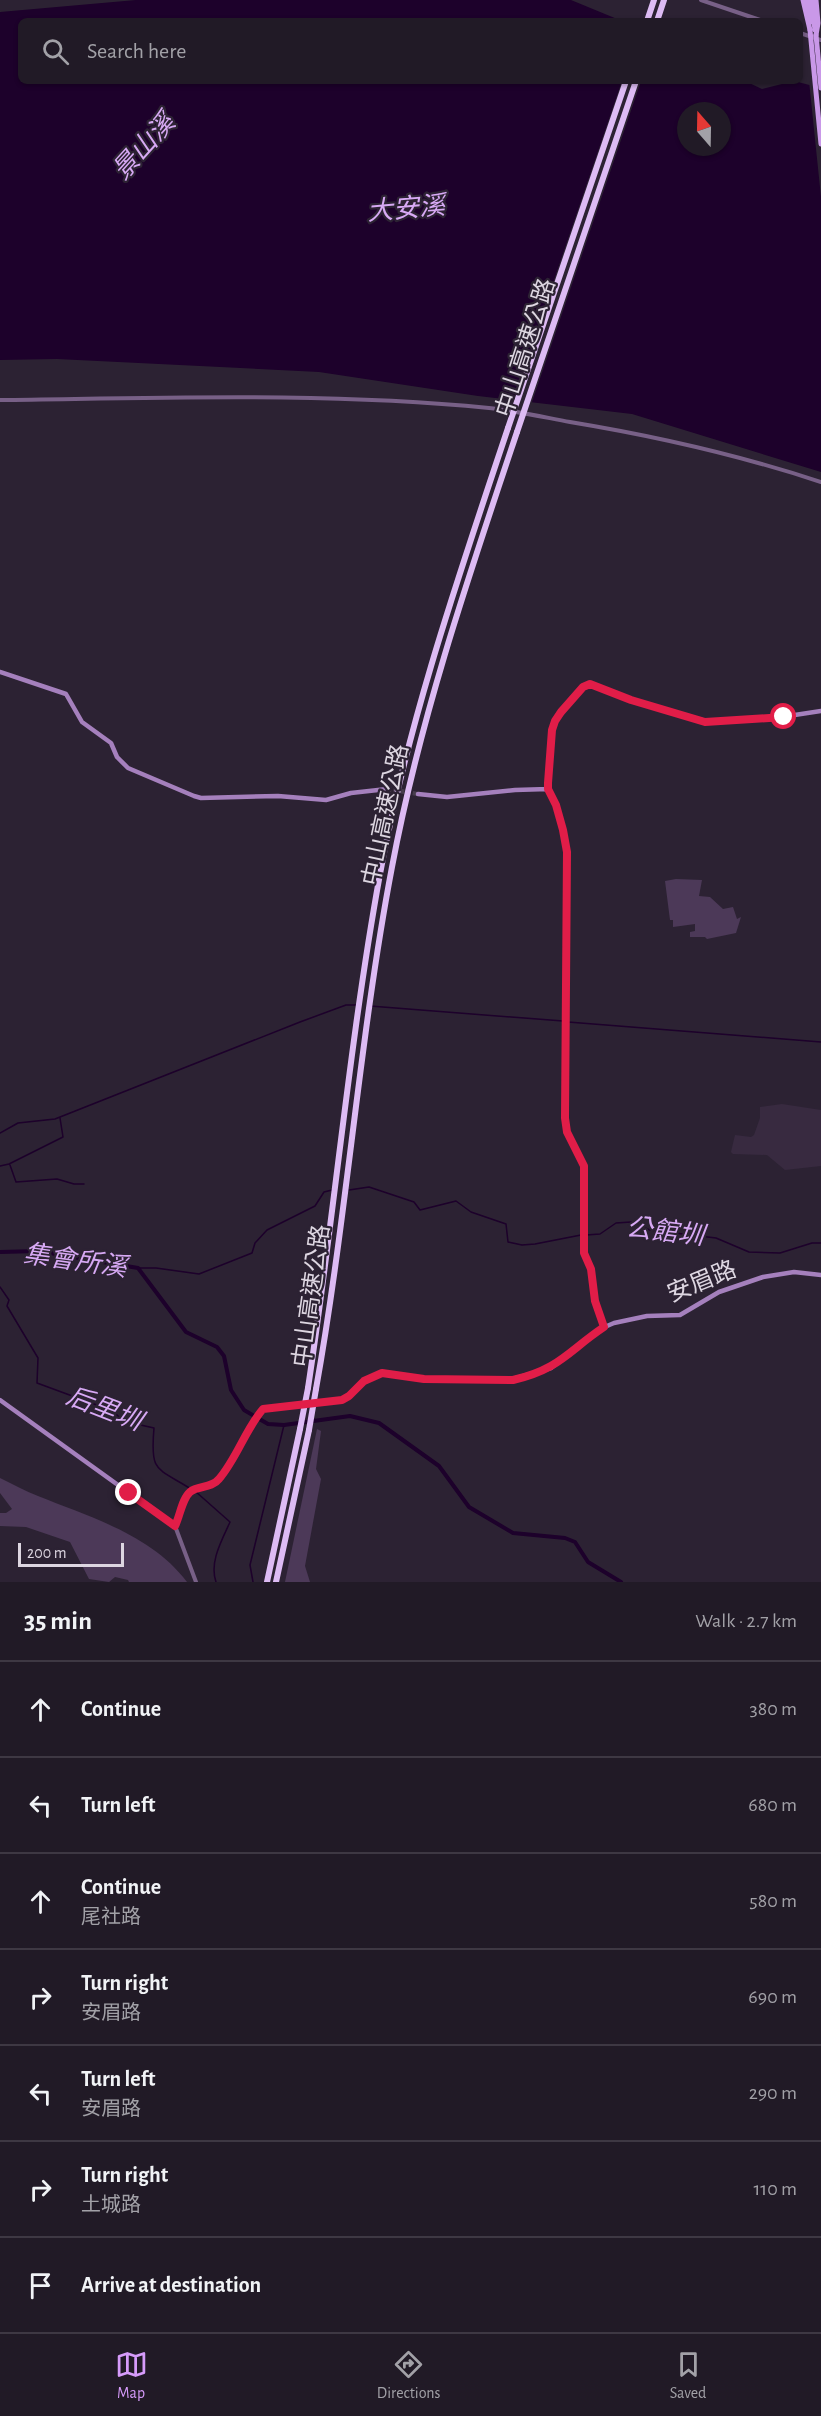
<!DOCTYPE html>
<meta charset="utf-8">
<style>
:root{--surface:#211a26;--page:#2d2732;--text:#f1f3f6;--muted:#a2a1a7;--line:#3e3843;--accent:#d69bfa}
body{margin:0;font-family:"Alegreya Sans","Noto Sans TC",sans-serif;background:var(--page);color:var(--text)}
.compass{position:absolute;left:677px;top:102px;width:54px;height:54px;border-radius:50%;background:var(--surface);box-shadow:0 2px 4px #0004;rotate:340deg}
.scale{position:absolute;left:18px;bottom:15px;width:106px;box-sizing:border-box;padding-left:6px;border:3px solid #ddd6e1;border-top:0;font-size:16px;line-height:21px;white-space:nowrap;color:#ddd6e1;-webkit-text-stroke:4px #2c2233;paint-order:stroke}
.stop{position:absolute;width:18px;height:18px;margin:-14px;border:4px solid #e11d48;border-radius:50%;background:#fff}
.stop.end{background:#e11d48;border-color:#fff;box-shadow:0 2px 6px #0008}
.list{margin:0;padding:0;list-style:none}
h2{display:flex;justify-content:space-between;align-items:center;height:78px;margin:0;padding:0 24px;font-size:26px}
h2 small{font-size:20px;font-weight:400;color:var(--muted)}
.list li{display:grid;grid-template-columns:39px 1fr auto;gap:18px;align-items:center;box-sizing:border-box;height:96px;padding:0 24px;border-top:2px solid var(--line)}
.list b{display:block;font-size:22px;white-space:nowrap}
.list p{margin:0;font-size:20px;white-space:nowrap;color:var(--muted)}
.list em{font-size:20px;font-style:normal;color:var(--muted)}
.icon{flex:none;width:33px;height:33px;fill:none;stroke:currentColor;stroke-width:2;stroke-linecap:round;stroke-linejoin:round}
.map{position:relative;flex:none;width:821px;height:1582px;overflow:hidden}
.search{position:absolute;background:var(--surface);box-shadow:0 2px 4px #0004;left:18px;right:18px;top:18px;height:66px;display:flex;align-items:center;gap:15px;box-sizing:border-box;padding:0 21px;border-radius:9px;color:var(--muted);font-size:22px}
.sheet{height:750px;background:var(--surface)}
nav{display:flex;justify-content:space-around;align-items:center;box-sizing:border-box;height:84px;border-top:2px solid var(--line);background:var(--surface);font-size:16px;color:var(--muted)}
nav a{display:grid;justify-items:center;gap:3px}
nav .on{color:var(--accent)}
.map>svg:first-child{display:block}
</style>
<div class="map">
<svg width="821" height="1582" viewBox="0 0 821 1582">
<rect width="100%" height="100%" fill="#2c2233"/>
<!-- built -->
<path fill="#382a40" d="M782 1104 821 1110V1166L785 1170 767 1155 733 1154 731 1152 735 1135 751 1137 754 1135 760 1118V1107Z"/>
<!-- green -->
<path fill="#4c3958" d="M676 879 702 880 699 896 710 897 723 909 733 907 737 919 741 917 736 933 707 939 705 937H690V932L695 931V924L673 927V920H670L665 881Z
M317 1429 321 1431 316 1469 321 1479 305 1566 310 1582H285Z
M0 1478C13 1484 25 1491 38 1496 90 1517 152 1535 187 1582H129L128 1580 115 1577 109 1582 89 1579 70 1542 26 1527 0 1526V1513H6L12 1509 0 1493Z"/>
<!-- water -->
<path fill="#1d012b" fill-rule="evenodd" d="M136 0H571L622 21H21V81H745L762 89 794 81 821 88V472L632 414 478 396 319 372 57 359 0 360V12ZM686 111H722V147H686Z"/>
<!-- pier -->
<path fill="#2c2233" d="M622 81H641L531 405 512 403Z
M809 81 821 84V197Z"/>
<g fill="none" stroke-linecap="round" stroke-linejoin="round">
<!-- stream -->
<path stroke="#1d012b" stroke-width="1.5" d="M370 1006 563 1021
M568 1022 821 1042
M0 1133 18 1123 55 1119 300 1022 346 1005H357
M10 1165 16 1182 57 1179 74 1184H84
M0 1166 9 1164 63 1137 60 1118
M349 1190 369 1187 414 1202 420 1210 456 1201 471 1212 506 1224 508 1242 522 1245 535 1244 581 1235
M586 1235 600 1234 616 1223 631 1222 650 1230 716 1238 749 1252 780 1253 812 1243H821
M138 1268H156L199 1274 252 1253 255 1243 267 1230 315 1206 324 1192 332 1190
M0 1287 9 1300 7 1306 38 1358 37 1383 113 1411 123 1421 154 1428C150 1473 156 1467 191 1489
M195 1491 230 1522C222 1540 209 1562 216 1582
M253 1582 250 1565 284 1425"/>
<!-- canal -->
<path stroke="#1d012b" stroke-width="4" d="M0 1252 38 1251 138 1268 186 1332 217 1347 224 1356 231 1390 244 1410 268 1424 284 1425 350 1416 379 1423 439 1466 469 1507 513 1533 565 1538 575 1542 588 1562 621 1582"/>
<!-- secondary-tunnel -->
<path stroke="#473d4d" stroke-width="4.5" stroke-dasharray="4.5 2" stroke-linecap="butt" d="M387 789 418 794"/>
<!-- street -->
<path stroke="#786087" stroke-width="4" d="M701 0 763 21
M800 33 821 40
M0 400C163 398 327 392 489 408 516 411 543 417 570 422 655 436 739 455 821 482
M175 1526 196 1582"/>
<!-- secondary -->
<path stroke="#a580bd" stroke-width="4.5" d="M0 672 66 694 82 722 111 743 117 757 128 768 194 796 201 798 278 796 326 800 351 793 387 789
M418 794 447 797 515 790 548 789
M604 1327 595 1301 591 1269 584 1253V1166L567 1132 565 1118 567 852 563 830 556 805 548 789V783L552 730 555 721 561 712 583 687 589 684 631 700 705 721 775 718 821 711
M0 1400 175 1526C180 1516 182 1499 190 1492 198 1485 211 1489 219 1479 237 1458 245 1430 263 1409L341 1400 349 1396 364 1381 382 1373 424 1379H513L551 1368 600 1329 614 1323 647 1316 680 1315 719 1292 763 1277 794 1272 821 1275"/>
<!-- primary -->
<path stroke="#c998e8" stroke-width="5" d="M803 0 810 30
M808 0 810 22
M811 0 815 30
M816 35 818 23 816 0"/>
<!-- highway -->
<path stroke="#ddbbf4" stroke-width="6" d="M647 21 654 0
M657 21 664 0
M308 1388C334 1217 349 1044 380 874 408 722 459 575 508 428
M316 1389C347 1216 359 1040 392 867 420 718 469 575 517 432
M267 1582 300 1429
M276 1582 309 1430"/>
<!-- primary-bridge -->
<path stroke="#c998e8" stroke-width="5" d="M810 30 821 144
M816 35 821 88"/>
<!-- highway-bridge -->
<path stroke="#ddbbf4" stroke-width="6" d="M508 428 626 81
M517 432 636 81
M300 1429 308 1388
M309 1430 316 1389"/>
</g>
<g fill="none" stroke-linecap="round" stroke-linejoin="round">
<!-- route -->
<path stroke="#e11d48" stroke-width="8" d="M129 1493 175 1526C180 1516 182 1499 190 1492 198 1485 211 1489 219 1479 237 1458 245 1430 263 1409L342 1400 349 1396 364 1381 382 1373 424 1379 513 1380C560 1369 568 1351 604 1327L595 1301 591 1269 584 1253V1166L567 1132 565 1118 567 852 563 830 556 805 548 789V783L552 730 555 721 561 712 583 687 590 684 631 700 705 722 784 717"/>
</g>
<g text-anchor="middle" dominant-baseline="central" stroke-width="4.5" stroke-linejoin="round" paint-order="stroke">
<!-- street labels -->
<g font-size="24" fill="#ddd6e1" stroke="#2c2233">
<text transform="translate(526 348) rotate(-72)">中山高速公路</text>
<text transform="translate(386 815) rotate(-78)">中山高速公路</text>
<text transform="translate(702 1282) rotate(-22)">安眉路</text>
<text transform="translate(312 1296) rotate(-82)">中山高速公路</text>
</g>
<!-- water labels -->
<g font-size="26" font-style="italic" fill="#d7a9f4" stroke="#2c2233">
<text transform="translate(144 147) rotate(-48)">景山溪</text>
<text transform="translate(406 209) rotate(-5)">大安溪</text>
<text transform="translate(665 1232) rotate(7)">公館圳</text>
<text transform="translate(75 1261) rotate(8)">集會所溪</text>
<text transform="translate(104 1409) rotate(21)">后里圳</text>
</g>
</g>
</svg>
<svg class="compass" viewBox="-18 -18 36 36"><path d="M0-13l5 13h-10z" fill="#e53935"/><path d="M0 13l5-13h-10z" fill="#a2a1a7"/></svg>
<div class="scale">200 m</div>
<div class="stop" style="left:784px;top:717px"></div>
<div class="stop end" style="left:129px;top:1493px"></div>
<div class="search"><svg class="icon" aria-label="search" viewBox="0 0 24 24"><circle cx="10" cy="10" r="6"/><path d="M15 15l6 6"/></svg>Search here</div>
</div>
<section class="sheet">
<h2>35 min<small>Walk · 2.7 km</small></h2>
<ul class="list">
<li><svg class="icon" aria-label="ahead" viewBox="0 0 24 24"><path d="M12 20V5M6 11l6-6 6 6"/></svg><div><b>Continue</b></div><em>380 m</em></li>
<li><svg class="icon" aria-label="left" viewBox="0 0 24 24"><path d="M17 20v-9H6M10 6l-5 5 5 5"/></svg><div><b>Turn left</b></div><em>680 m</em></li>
<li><svg class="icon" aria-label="ahead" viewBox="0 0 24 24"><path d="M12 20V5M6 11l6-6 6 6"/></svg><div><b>Continue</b><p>尾社路</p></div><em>580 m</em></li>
<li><svg class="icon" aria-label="right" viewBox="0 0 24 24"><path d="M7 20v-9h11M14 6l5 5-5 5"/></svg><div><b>Turn right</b><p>安眉路</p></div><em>690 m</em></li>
<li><svg class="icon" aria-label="left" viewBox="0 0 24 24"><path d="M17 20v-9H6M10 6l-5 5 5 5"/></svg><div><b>Turn left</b><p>安眉路</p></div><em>290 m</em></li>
<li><svg class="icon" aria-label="right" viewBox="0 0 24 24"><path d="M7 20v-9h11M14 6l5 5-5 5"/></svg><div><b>Turn right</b><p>土城路</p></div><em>110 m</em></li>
<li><svg class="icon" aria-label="arrive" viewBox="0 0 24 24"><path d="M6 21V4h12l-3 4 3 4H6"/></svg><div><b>Arrive at destination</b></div></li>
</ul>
</section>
<nav>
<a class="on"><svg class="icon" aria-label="map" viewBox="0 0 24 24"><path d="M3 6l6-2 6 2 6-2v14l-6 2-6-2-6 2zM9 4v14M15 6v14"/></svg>Map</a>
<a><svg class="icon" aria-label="directions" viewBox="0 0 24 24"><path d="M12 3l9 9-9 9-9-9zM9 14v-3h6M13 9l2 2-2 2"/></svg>Directions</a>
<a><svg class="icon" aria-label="saved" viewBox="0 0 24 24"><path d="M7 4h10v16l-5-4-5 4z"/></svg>Saved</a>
</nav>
